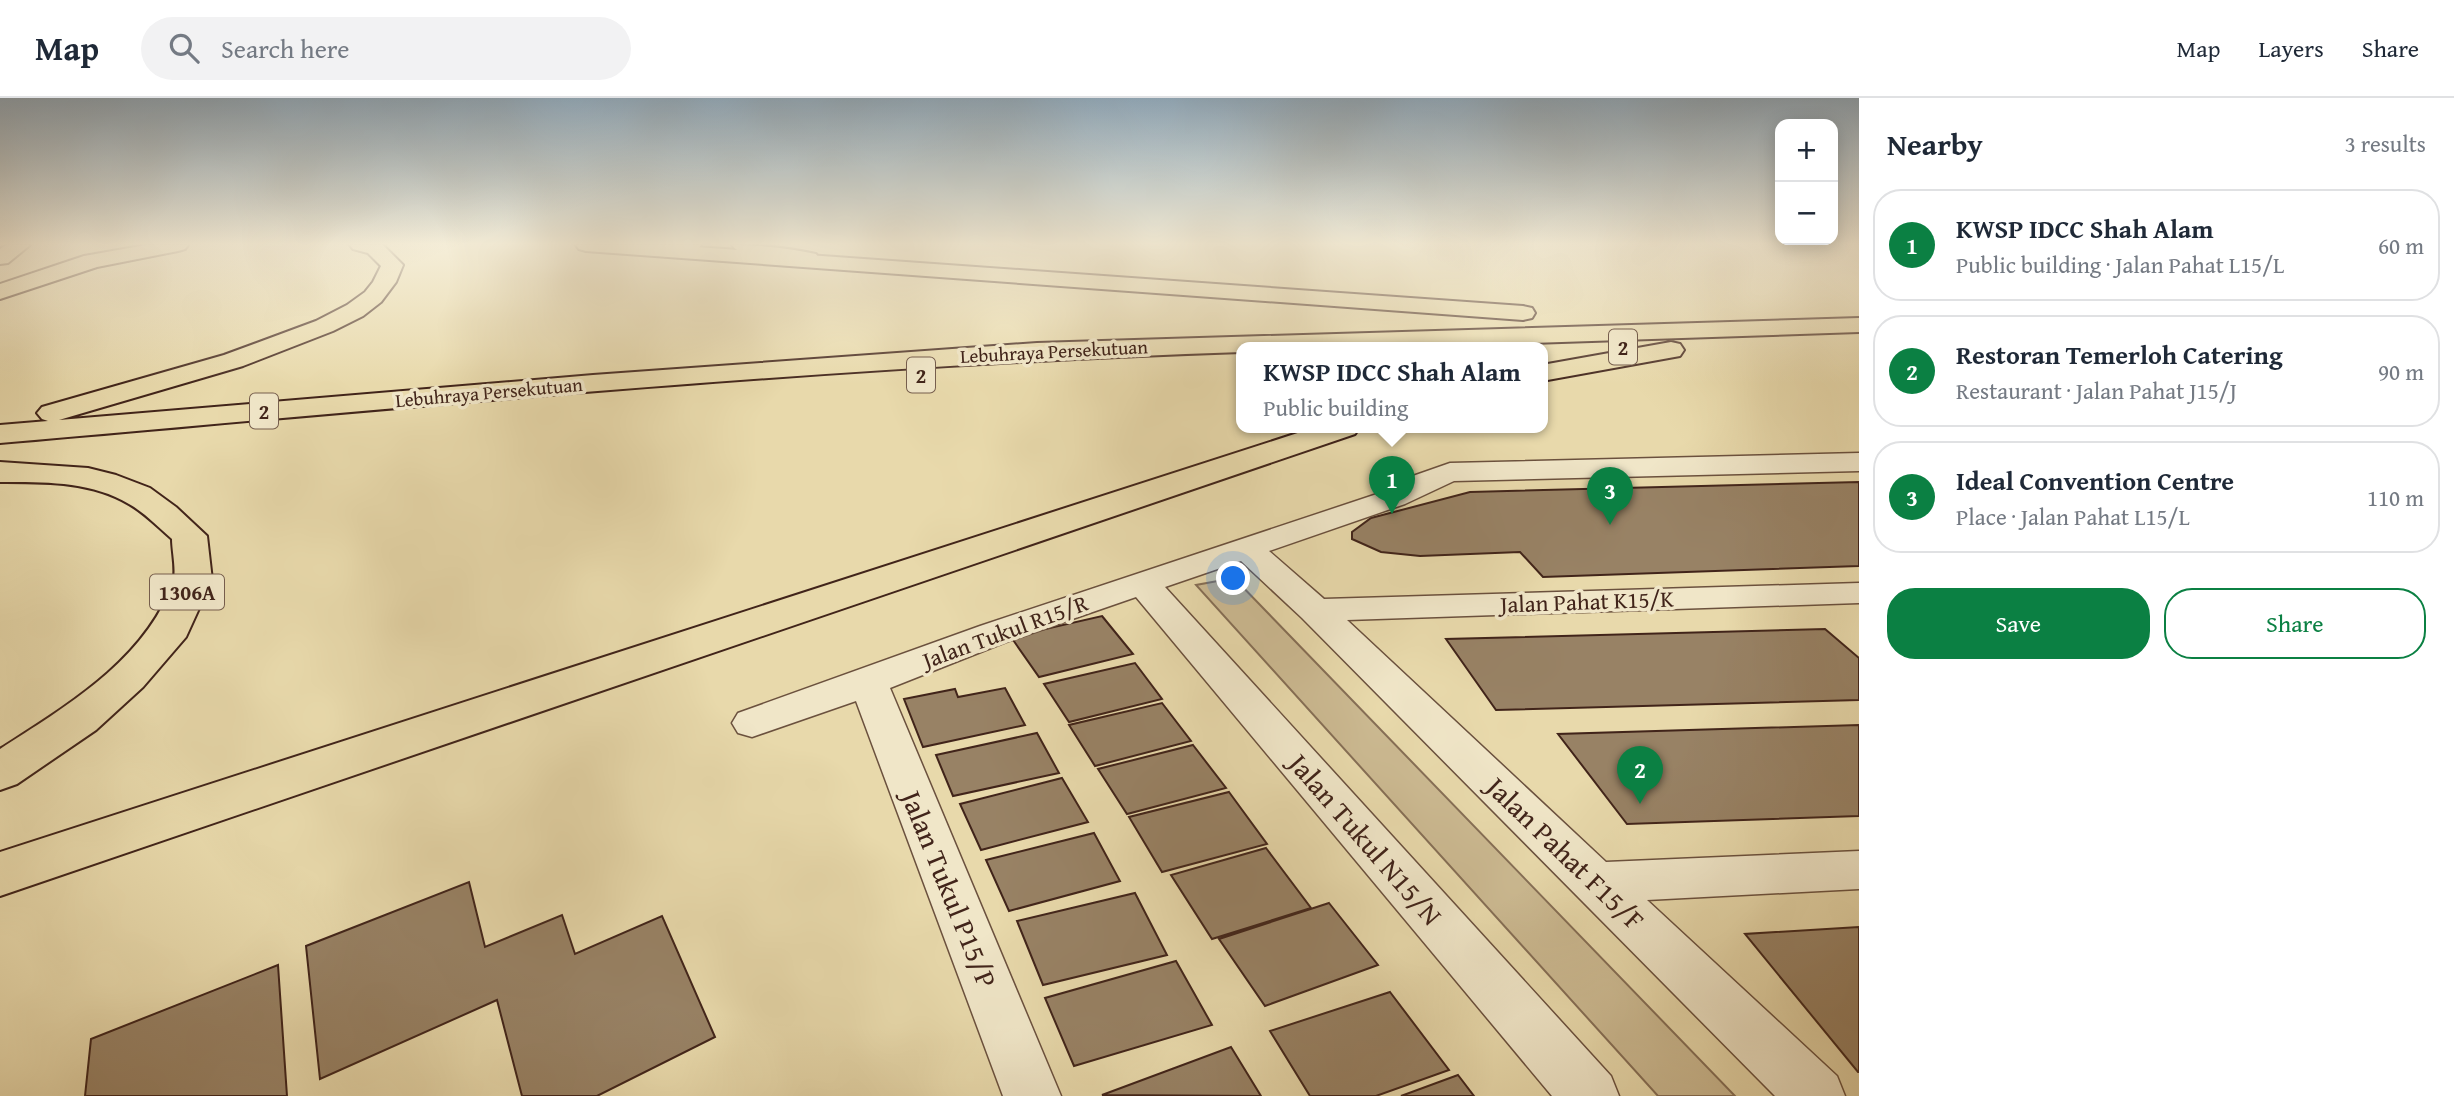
<!DOCTYPE html>
<meta charset="utf-8">
<style>
:root{--surface:#fff;--page:#f2f2f3;--text:#1f2937;--muted:#747a83;--line:#e0e1e3;--accent:#0b8043}
body{margin:0;font-family:"Gentium Book Plus",serif;background:var(--page);color:var(--text)}
.controls{position:absolute;right:21px;top:21px;display:grid;overflow:hidden;border-radius:14px;box-shadow:0 4px 18px #0003}
.controls button{width:63px;height:63px;display:grid;place-items:center;padding:0;border:0;border-bottom:2px solid var(--line);background:var(--surface);color:var(--text);font:35px sans-serif}
.you{position:absolute;left:1234px;top:481px;width:24px;height:24px;margin:-18px;border:5px solid #fff;border-radius:50%;background:#1a73e8;box-shadow:0 0 0 10px #1a73e833}
.badge{display:grid;place-items:center;width:46px;height:46px;border-radius:50%;background:var(--accent);color:#fff;font-size:23px;font-weight:700}
.pin{position:absolute;translate:-50% -58px;filter:drop-shadow(0 2px 4px #0008)}
.pin::after{content:'';position:absolute;top:37px;width:24px;height:21px;background:inherit;clip-path:polygon(0 0,100% 0,50% 100%)}
.popup{position:absolute;left:1236px;top:244px;width:312px;height:91px;box-sizing:border-box;display:grid;place-content:center;border-radius:14px;background:var(--surface);filter:drop-shadow(0 2px 5px #0005);font-size:23px;white-space:nowrap;color:var(--muted)}
.popup b{font-size:26px;color:var(--text)}
.popup::after{content:'';position:absolute;left:50%;top:100%;margin-left:-14px;border:14px solid transparent;border-top-color:var(--surface)}
.list{margin:0;padding:0;list-style:none}
h2{display:flex;justify-content:space-between;align-items:center;height:91px;margin:0;padding:0 28px;font-size:30px}
h2 small{font-size:23px;font-weight:400;color:var(--muted)}
.list li{display:grid;grid-template-columns:46px 1fr auto;gap:21px;align-items:center;box-sizing:border-box;height:112px;margin:0 14px 14px;padding:0 14px;border:2px solid var(--line);border-radius:28px}
.list b{display:block;font-size:26px;white-space:nowrap}
.list p{margin:0;font-size:23px;white-space:nowrap;color:var(--muted)}
.list em{font-size:23px;font-style:normal;color:var(--muted)}
.actions{display:flex;gap:14px;padding:21px 28px}
.actions a{flex:1;padding:16px 0;border:2px solid var(--accent);border-radius:28px;text-align:center;font-size:24px;color:var(--accent)}
.actions .main{background:var(--accent);color:#fff}
.icon{flex:none;width:38px;height:38px;fill:none;stroke:currentColor;stroke-width:2;stroke-linecap:round;stroke-linejoin:round}
.map{position:relative;flex:none;width:1859px;height:998px;overflow:hidden}
header{display:flex;align-items:center;gap:42px;box-sizing:border-box;height:98px;padding:0 35px;background:var(--surface);border-bottom:2px solid var(--line)}
header strong{font-size:33px}
nav{display:flex;gap:38px;margin-inline-start:auto;font-size:24px}
.search{width:490px;height:63px;background:var(--page);display:flex;align-items:center;gap:18px;box-sizing:border-box;padding:0 24px;border-radius:38px;color:var(--muted);font-size:26px}
main{display:flex}
aside{flex:1;background:var(--surface)}
.map>svg:first-child{display:block}
</style>
<header>
<strong>Map</strong>
<div class="search"><svg class="icon" aria-label="search" viewBox="0 0 24 24"><circle cx="10" cy="10" r="6"/><path d="M15 15l6 6"/></svg>Search here</div>
<nav><a>Map</a><a>Layers</a><a>Share</a></nav>
</header>
<main>
<div class="map">
<svg width="1859" height="998" viewBox="0 0 1859 998">
<rect width="100%" height="100%" fill="#e8d9ab"/>
<filter id="stains"><feTurbulence type="fractalNoise" baseFrequency=".00286" numOctaves="4"/><feColorMatrix values="0 0 0 0 .2 0 0 0 0 .09 0 0 0 0 .02 0 0 0 .5 -.17"/></filter>
<radialGradient id="worn" r=".72"><stop offset=".6" stop-color="#630" stop-opacity="0"/><stop offset="1" stop-color="#630" stop-opacity=".3"/></radialGradient>
<!-- green -->
<path fill="#ccba92" stroke="#866f56" stroke-width="2" d="M1234 480 1735 998H1658L1196 487Z"/>
<!-- building -->
<path fill="#988265" stroke="#41241a" stroke-width="2" d="M1859 384V468L1543 479 1520 454 1420 458 1381 454 1352 441V434L1371 420 1470 394Z
M1102 518 1133 556 1039 579 1011 539Z
M1825 531 1859 560V602L1496 612 1446 541Z
M1135 565 1162 601 1069 624 1044 586Z
M1005 590 1025 627 923 649 904 601 955 591 958 599Z
M1162 605 1191 643 1095 668 1069 627Z
M1859 627V718L1627 726 1558 636Z
M1037 635 1059 675 953 698 936 657Z
M1193 647 1226 690 1127 716 1098 671Z
M1062 680 1088 724 981 752 960 706Z
M1229 694 1267 746 1162 774 1129 719Z
M1094 735 1120 783 1009 813 986 762Z
M1266 750 1311 810 1212 841 1171 777Z
M469 784 485 849 562 817 575 856 662 818 715 939 597 998H522L497 902 320 981 306 848Z
M1135 795 1167 857 1043 887 1017 823Z
M1329 805 1378 867 1265 908 1219 841Z
M1859 829V974H1858L1745 836Z
M1176 863 1212 927 1074 968 1045 900Z
M278 867 287 998H85L91 941Z
M1390 894 1449 972 1376 998H1310L1270 933Z
M1231 949 1261 998 1102 997Z
M1458 977 1474 998H1401Z"/>
<g fill="none" stroke-linecap="round" stroke-linejoin="round">
<!-- minor casing -->
<g stroke="#6b513e" stroke-width="3">
<path id="minor" d="M1859 355V373L1454 383 1405 406 1269 453 1324 501 1859 485V505L1347 522 1606 764 1859 753V791L1647 802 1837 978 1845 998H1775L1302 520 1241 463 1165 489 1611 978 1619 998H1552L1136 499 1006 544 890 590 1061 998H1003L856 603 752 639 738 635 732 625 738 615 980 528 1383 394 1410 379 1450 365Z"/>
</g>
<!-- major casing -->
<g stroke="#41241a" stroke-width="4">
<path id="major" d="M645 147H701L698 151C683 155 660 159 645 155L642 151Z
M732 147C759 147 789 150 816 156L819 161 816 166C797 170 742 163 732 147Z"/>
</g>
<!-- highway casing -->
<g stroke="#41241a" stroke-width="4">
<path id="highway" d="M6 147H30L8 165 0 166V151Z
M146 147H188L185 151 178 153 97 169 0 201V186L84 158Z
M350 147H383L403 167 396 184 381 204 363 218 333 233 243 268 59 322 593 277 1037 245 1859 220V234L1381 250H1242V254C827 268 413 309 0 345V327L48 323 42 321 37 315 42 309 224 257 316 223 347 207 365 194 373 184 381 168 368 155 353 151Z
M576 147H668L1523 208 1532 210 1535 215 1532 220 1523 222 586 153 579 151Z
M1671 244 1680 246 1684 252 1680 258 1542 283V267Z
M1313 330H1359L1355 336 0 798V754Z
M0 364 88 370 116 377 150 390 176 409 207 438 212 482 186 539 143 589 96 632 17 686 0 692V651C65 609 146 562 173 484 177 473 172 454 172 441 158 429 145 415 129 406 91 383 43 384 0 384Z"/>
</g>
<!-- minor -->
<use href="#minor" fill="#f0e6c8" fill-rule="evenodd"/>
<!-- major -->
<use href="#major" fill="#e8d9ab" fill-rule="evenodd"/>
<!-- highway -->
<use href="#highway" fill="#e8d9ab" fill-rule="evenodd"/>
</g>
<!-- sky -->
<linearGradient id="sky" x2="0" y2="1"><stop stop-color="#91aabc"/><stop offset="0.51" stop-color="#f5eed9"/><stop offset="1" stop-color="#f5eed9" stop-opacity="0"/></linearGradient>
<rect width="1859" height="286" fill="url(#sky)"/>
<g text-anchor="middle" dominant-baseline="central" stroke-width="7" stroke-linejoin="round" paint-order="stroke">
<!-- far-street labels -->
<g font-size="19" fill="#41241a" stroke="#f0e6c8">
<text transform="translate(1054 253) rotate(-3)">Lebuhraya Persekutuan</text>
<text transform="translate(489 294) rotate(-5)">Lebuhraya Persekutuan</text>
</g>
<!-- shield labels -->
<g fill="#f0e6c8" stroke="#765e4e" stroke-width="2">
<rect x="1609" y="231.5" width="28" height="35" rx="5"/>
<rect x="907" y="259.5" width="28" height="35" rx="5"/>
<rect x="250" y="295.5" width="28" height="35" rx="5"/>
<rect x="150" y="476.5" width="74" height="35" rx="5"/>
</g>
<g font-size="21" font-weight="bold" fill="#41241a">
<text x="1623" y="249">2</text>
<text x="921" y="277">2</text>
<text x="264" y="313">2</text>
<text x="187" y="494">1306A</text>
</g>
<!-- street labels -->
<g font-size="23" fill="#41241a" stroke="#f0e6c8">
<text transform="translate(1587 503) rotate(-2)">Jalan Pahat K15/K</text>
<text transform="translate(1005 533) rotate(-20)">Jalan Tukul R15/R</text>
</g>
<!-- near-street labels -->
<g font-size="28" fill="#41241a" stroke="#f0e6c8">
<text transform="translate(1366 741) rotate(49)">Jalan Tukul N15/N</text>
<text transform="translate(1566 755) rotate(44)">Jalan Pahat F15/F</text>
<text transform="translate(950 791) rotate(68)">Jalan Tukul P15/P</text>
</g>
</g>
<rect width="100%" height="100%" filter="url(#stains)"/>
<rect width="100%" height="100%" fill="url(#worn)"/>
</svg>
<div class="controls">
<button>+</button>
<button>−</button>
</div>
<div class="you"></div>
<div class="pin badge" style="left:1392px;top:416px">1</div>
<div class="popup"><b>KWSP IDCC Shah Alam</b>Public building</div>
<div class="pin badge" style="left:1640px;top:706px">2</div>
<div class="pin badge" style="left:1610px;top:427px">3</div>
</div>
<aside>
<h2>Nearby<small>3 results</small></h2>
<ul class="list">
<li><span class="badge">1</span><div><b>KWSP IDCC Shah Alam</b><p>Public building · Jalan Pahat L15/L</p></div><em>60 m</em></li>
<li><span class="badge">2</span><div><b>Restoran Temerloh Catering</b><p>Restaurant · Jalan Pahat J15/J</p></div><em>90 m</em></li>
<li><span class="badge">3</span><div><b>Ideal Convention Centre</b><p>Place · Jalan Pahat L15/L</p></div><em>110 m</em></li>
</ul>
<div class="actions"><a class="main">Save</a><a>Share</a></div>
</aside>
</main>
